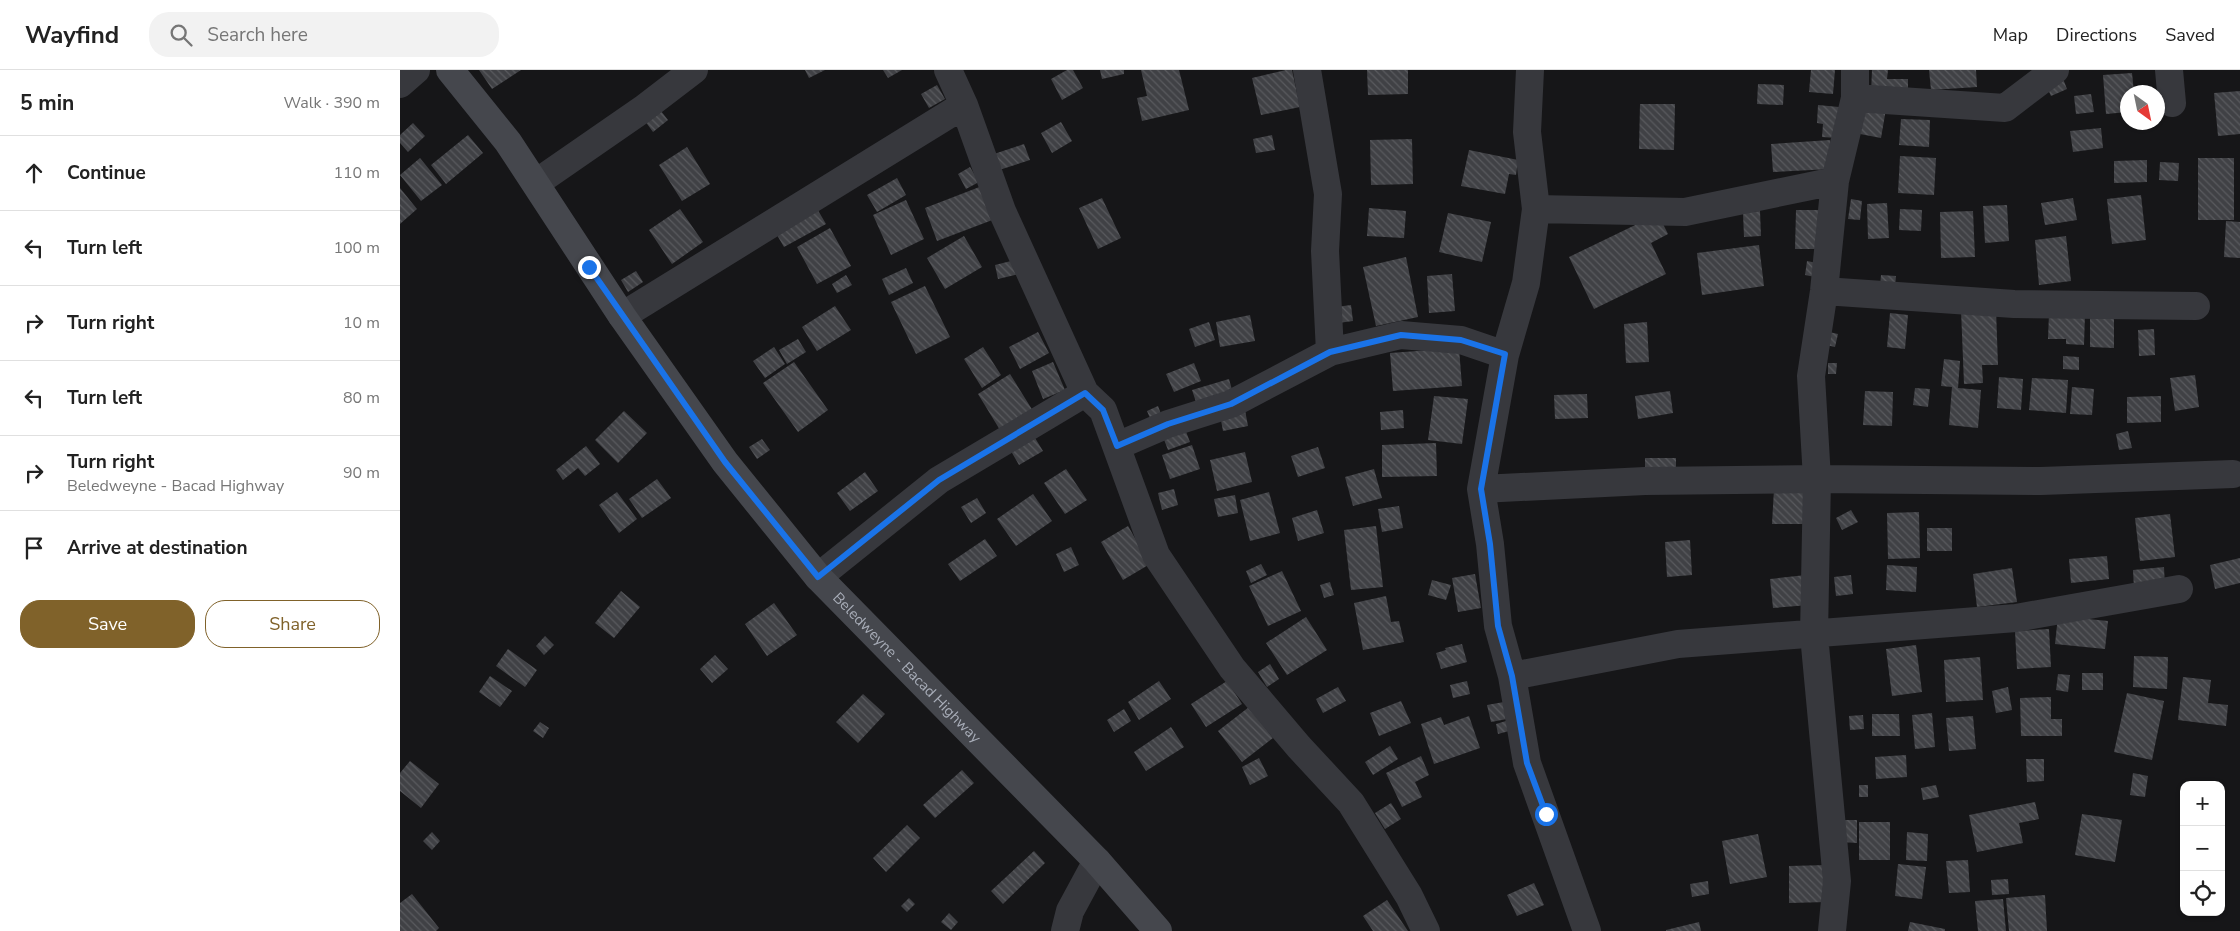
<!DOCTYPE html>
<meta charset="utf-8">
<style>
:root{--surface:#fff;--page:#f2f2f2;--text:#222;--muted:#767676;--line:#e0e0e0;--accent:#80622a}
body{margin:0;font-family:"Nunito Sans",sans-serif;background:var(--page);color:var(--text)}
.controls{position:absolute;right:15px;bottom:15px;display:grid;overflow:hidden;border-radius:10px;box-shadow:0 1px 4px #0004}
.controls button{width:45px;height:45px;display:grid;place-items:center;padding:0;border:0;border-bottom:1px solid var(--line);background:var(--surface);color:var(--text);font:25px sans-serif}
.compass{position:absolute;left:1720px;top:15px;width:45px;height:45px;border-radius:50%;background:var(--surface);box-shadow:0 1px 4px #0004;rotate:147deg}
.stop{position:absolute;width:15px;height:15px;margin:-11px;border:4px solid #1a73e8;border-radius:50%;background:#fff}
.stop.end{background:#1a73e8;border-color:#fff;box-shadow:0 1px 5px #0008}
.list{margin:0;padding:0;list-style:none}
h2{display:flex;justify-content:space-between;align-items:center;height:65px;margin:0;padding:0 20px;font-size:21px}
h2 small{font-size:16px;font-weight:400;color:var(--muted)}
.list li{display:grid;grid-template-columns:32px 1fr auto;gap:15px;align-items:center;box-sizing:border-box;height:75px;padding:0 20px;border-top:1px solid var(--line)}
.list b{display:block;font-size:19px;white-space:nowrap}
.list p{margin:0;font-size:16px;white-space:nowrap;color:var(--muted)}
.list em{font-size:16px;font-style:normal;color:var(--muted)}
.actions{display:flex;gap:10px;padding:15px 20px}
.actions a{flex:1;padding:11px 0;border:1px solid var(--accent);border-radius:20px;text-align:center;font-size:18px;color:var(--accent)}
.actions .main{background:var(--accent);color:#fff}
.icon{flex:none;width:28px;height:28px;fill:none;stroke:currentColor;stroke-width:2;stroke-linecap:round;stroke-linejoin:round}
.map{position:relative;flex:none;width:1840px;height:861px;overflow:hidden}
header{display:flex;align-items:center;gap:30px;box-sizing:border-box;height:70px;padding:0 25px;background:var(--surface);border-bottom:1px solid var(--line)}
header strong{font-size:24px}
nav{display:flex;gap:28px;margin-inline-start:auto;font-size:18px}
.search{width:350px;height:45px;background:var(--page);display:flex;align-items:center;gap:12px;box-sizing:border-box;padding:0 18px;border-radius:20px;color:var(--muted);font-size:19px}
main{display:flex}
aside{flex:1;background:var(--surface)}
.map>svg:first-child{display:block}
</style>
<header>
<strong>Wayfind</strong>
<div class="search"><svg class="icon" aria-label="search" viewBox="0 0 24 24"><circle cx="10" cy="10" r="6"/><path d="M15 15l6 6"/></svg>Search here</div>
<nav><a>Map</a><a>Directions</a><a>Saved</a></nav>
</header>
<main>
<aside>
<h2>5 min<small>Walk · 390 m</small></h2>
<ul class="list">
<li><svg class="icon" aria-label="ahead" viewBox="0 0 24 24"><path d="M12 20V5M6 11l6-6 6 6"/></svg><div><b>Continue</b></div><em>110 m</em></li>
<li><svg class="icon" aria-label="left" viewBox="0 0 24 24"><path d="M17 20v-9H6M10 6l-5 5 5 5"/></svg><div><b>Turn left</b></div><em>100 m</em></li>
<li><svg class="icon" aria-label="right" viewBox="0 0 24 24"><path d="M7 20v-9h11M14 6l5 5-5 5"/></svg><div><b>Turn right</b></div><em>10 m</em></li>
<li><svg class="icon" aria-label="left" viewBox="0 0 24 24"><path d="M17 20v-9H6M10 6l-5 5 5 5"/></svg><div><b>Turn left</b></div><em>80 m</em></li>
<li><svg class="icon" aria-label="right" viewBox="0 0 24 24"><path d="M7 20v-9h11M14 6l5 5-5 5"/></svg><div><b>Turn right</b><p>Beledweyne - Bacad Highway</p></div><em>90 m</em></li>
<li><svg class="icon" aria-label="arrive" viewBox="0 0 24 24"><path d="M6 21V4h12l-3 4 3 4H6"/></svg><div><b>Arrive at destination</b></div></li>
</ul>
<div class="actions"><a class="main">Save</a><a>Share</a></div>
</aside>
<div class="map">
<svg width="1840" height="861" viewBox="0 0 1840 861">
<defs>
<pattern id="building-back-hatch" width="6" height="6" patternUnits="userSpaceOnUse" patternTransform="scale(1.25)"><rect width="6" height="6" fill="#404145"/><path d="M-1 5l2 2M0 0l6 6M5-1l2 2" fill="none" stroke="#595a5e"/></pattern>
</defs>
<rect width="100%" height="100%" fill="#161618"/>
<!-- building -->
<path fill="url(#building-back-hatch)" d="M79 0H121L92 19Z
M405 0H425L409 8Z
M483 0H502L488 8Z
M667 0H673L683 18 662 30 651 9Z
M700 0H724V4L702 9Z
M741 0H779L789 40 742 51 737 28 747 26Z
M886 0H892L900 37 861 45 852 8Z
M967 0H1008V24L968 25Z
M1411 0H1435L1433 24 1409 22Z
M1472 0H1488L1487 9H1508V24L1471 23Z
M1529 0H1576L1577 17 1531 20Z
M1732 3 1734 22H1728V42L1706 44 1703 5Z
M1662 6 1667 19 1651 26 1645 13Z
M1358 14 1384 15 1383 35 1357 34Z
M537 15 545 29 529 38 521 24Z
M1840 21V64L1818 66 1814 23Z
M1691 24 1694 42 1676 44 1674 26Z
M1240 34H1275L1274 80 1239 79Z
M1418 35 1439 37 1437 68 1422 67 1423 54 1417 53Z
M1465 35 1486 39 1481 68 1460 64Z
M257 36 268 50 253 62 242 47Z
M1501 49 1530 50 1529 77 1499 75Z
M661 52 672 71 652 83 641 63Z
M13 53 25 66 8 82 0 73V65Z
M1701 58 1703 78 1673 82 1670 61Z
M68 65 83 83 46 114 31 95Z
M872 65 875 80 856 83 853 69Z
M1012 69 1013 114 971 115 970 70Z
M1430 70 1431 99 1373 102 1371 74Z
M624 74 630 90 596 101 591 85Z
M287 77 310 114 282 131 259 95Z
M1069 80 1118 90 1116 105 1109 104 1105 124 1061 116Z
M1500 86 1536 88 1534 125 1498 123Z
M20 88 42 115 21 131 0 105Z
M1798 88H1834V150H1798Z
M1747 90V112L1714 113V91Z
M1760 92 1779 93 1778 111 1759 110Z
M570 97 579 112 566 119 558 104Z
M497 108 506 125 477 142 467 125Z
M582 116 595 149 537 171 525 138Z
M0 118 17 139 0 154Z
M1741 125 1746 170 1712 174 1707 129Z
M702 128 721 168 698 179 679 138Z
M1673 128 1677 150 1645 155 1641 133Z
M1451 129 1462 131 1460 150 1448 149Z
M506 130 524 169 491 185 473 145Z
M1487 133 1489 168 1468 169 1467 134Z
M1607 135 1609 171 1585 173 1583 136Z
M416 137 426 154 384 177 374 160Z
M969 138 1006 141 1004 168 967 166Z
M280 139 303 172 272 194 249 160Z
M1500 139 1522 140 1521 161 1499 160Z
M1396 140H1418L1425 179H1395Z
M1360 141 1361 166 1344 167 1343 143Z
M1573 141 1575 187 1541 188 1540 142Z
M1048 143 1091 152 1082 192 1039 182Z
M1258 144 1268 164 1251 173 1266 204 1194 239 1169 187Z
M1826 151 1840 152V188L1824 187Z
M430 158 451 196 417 214 397 177Z
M564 166 582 197 545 219 527 188Z
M1666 166 1671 211 1639 215 1635 170Z
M1359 175 1364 216 1302 225 1297 183Z
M1006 187 1018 247 976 256 963 197Z
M619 189 623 203 598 209 595 195Z
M1407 191 1417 193 1415 207 1405 205Z
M506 198 513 213 489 225 482 209Z
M236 201 243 212 228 222 221 210Z
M1052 204 1055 241 1029 243 1027 206Z
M446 205 452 215 437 223 432 214Z
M1481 205 1496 206 1495 217 1480 216Z
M525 216 550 267 516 284 491 232Z
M951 235 953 251 938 253 936 237Z
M435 236 451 260 417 281 402 257Z
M1596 239 1598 295H1582L1583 313 1564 314 1561 240Z
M1490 243 1508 245 1505 279 1487 277Z
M1649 243 1685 244 1684 275 1666 274V269H1648Z
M1690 243H1714V278L1690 277Z
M850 245 855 271 820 277 816 252Z
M809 252 815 270 795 277 789 259Z
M1247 252 1249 292 1226 293 1224 254Z
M1754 259 1755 285 1739 286 1738 260Z
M638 262 649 283 620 299 609 277Z
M1429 262 1438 264 1435 277 1426 275Z
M398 269 406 282 387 294 379 280Z
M374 277 385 294 365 308 353 291Z
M583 277 601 305 582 318 564 289Z
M1059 278 1062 316 993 321 990 283Z
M1663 286 1679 287V300L1663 299Z
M1544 289 1560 291 1558 318 1581 320 1578 358 1549 355 1552 317 1541 316Z
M394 292 428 340 398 362 363 313Z
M653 292 665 320 643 329 632 301Z
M794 293 801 311 774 322 766 304Z
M1428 293H1437L1436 304H1428Z
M610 304 633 341 600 360 578 324Z
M1795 305 1799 337 1775 341 1770 308Z
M1599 307 1623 309 1621 340 1597 338Z
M1632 308 1668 310 1666 343 1629 340Z
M829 309 834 327 798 338 792 320Z
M1672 317 1694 319 1692 345 1670 344Z
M1515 318 1530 319 1528 337 1513 335Z
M1270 321 1273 343 1238 349 1235 326Z
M1465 321 1493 322 1492 356 1463 355Z
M1187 324 1188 348 1155 349 1154 325Z
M1034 326 1068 329 1062 374 1028 370Z
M1761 326V352L1727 353V327Z
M758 336 763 349 752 353 747 341Z
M845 340 848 356 823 361 820 345Z
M1003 340 1004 358 981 360 980 342Z
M224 341 247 363 218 393 195 370Z
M785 359 790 372 768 380 763 367Z
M1728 361 1732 378 1719 380 1716 364Z
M632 363 643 381 619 395 608 376Z
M362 369 370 380 357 389 349 377Z
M1036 373 1037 406 982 407V375Z
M792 375 800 399 770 409 762 385Z
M186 376 200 394 185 406 178 398 163 410 156 400Z
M918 377 925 398 898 407 891 386Z
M845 382 852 412 817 421 810 390Z
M1245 388H1276V403H1245Z
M666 399 687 430 665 444 644 413Z
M974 399 982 428 953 436 945 407Z
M465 402 478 421 450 441 437 423Z
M257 409 271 428 242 448 229 429Z
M774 419 778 435 762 440 758 423Z
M1374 419 1406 420 1405 454H1372Z
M217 422 237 449 219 463 199 435Z
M869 422 880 463 850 471 840 430Z
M633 424 652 451 616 476 597 449Z
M835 425 838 443 818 447 814 429Z
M577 428 586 443 571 453 561 437Z
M999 436 1003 458 982 462 978 439Z
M917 440 924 463 898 471 892 448Z
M1451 440 1458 452 1442 460 1436 448Z
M1519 442 1520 488 1488 489 1487 443Z
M1770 444 1775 487 1740 491 1735 448Z
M728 456 750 494 723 510 701 472Z
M976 456 983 517 951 520 944 460Z
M1527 458H1552V481H1527Z
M585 469 597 486 560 511 548 494Z
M1290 470 1292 505 1267 507 1265 472Z
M671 477 679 495 664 502 656 484Z
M1707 486 1709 509 1671 513 1669 489Z
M1840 488V513L1815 519 1810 495Z
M861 494 867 505 851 513 846 501Z
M1487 495 1517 497 1516 522 1486 520Z
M1764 497 1765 517 1734 519 1733 500Z
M1612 498 1617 532 1577 537 1573 504Z
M882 501 901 541 868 556 849 516Z
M1075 504 1081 538 1058 542 1052 508Z
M1406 505 1409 535 1373 538 1370 509Z
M1451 505 1453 524 1436 526 1434 507Z
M1032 510 1051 515 1046 530 1028 525Z
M930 512 934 525 924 528 920 515Z
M221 521 240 537 214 568 195 553Z
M986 526 991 552 999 551 1004 572 963 580 954 533Z
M374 533 397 565 367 586 345 554Z
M1658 546 1708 551 1705 579 1655 574Z
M906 547 927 580 887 605 866 573Z
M1649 559 1651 597 1617 599 1615 561Z
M145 566 154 575 144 585 136 576Z
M1062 574 1067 592 1041 599 1036 583 1046 580 1045 578Z
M1516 575 1522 622 1492 626 1486 579Z
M108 579 137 600 125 617 96 596Z
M315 585 328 599 312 613 300 599Z
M1734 586 1768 587 1767 619 1733 617Z
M1580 587 1583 630 1546 632 1544 590Z
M870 594 879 609 867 617 858 602Z
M1682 603H1703V620H1682Z
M1658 604 1670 605 1668 622 1656 620Z
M90 606 112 621 100 637 79 622Z
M1783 607 1811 610 1808 633 1828 635 1826 656 1778 650Z
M759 611 771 629 739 650 728 632Z
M827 611 842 634 806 657 791 634Z
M1067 611 1070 624 1053 628 1050 615Z
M938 617 946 631 923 643 916 629Z
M1608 617 1612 640 1596 643 1592 621Z
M1727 623 1764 631 1752 690 1714 682Z
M463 624 485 644 458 673 436 652Z
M1651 627V649H1662V666H1621L1620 628Z
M1001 631 1011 653 979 666 970 643Z
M1104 632 1107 649 1091 652 1087 635Z
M849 637 873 668 842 692 818 661Z
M724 639 731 651 714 662 707 650Z
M1532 643 1535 677 1515 679 1512 645Z
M1472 644H1499L1500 666H1472Z
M1463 645 1464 659 1450 660 1449 646Z
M1069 646 1080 678 1034 694 1021 654 1041 647 1044 655Z
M1573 646 1576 679 1549 681 1546 648Z
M1106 651 1109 661 1098 664 1096 654Z
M140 652 149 658 143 668 133 661Z
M771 657 784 677 746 701 734 682Z
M990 676 998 689 973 705 965 692Z
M1506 685 1507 707 1476 709 1475 687Z
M1021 686 1029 705 1015 712 1022 727 1002 737 986 703Z
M859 688 868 706 850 715 842 697Z
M1626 689H1644V711L1627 712Z
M10 691 39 714 21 738 0 721V703Z
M562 700 574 713 535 748 523 735Z
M1733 703 1748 706 1745 727 1730 725Z
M1459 715H1468V727H1459Z
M1536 715 1539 727 1523 730 1521 718Z
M1635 732 1639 749 1619 753 1623 773 1577 782 1569 745Z
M991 733 1001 749 985 759 975 743Z
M1682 744 1722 750 1715 792 1675 785Z
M1441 750H1457V773L1441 772Z
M1459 752H1490V790H1459Z
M507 755 520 768 486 802 473 788Z
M32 762 40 771 32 780 23 771Z
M1507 762 1528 764 1527 791 1506 790Z
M1358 764 1367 807 1330 814 1322 771Z
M634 781 645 793 603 834 591 821Z
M1568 790 1570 822 1549 823 1546 791Z
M1498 794 1526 797 1522 829 1495 826Z
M1427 795V832L1389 833V796Z
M1608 809 1609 824 1592 825 1591 810Z
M1308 811 1309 824 1292 827 1290 814Z
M1134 813 1144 835 1117 846 1107 825Z
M12 824 39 858 36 861H0V833Z
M1645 825 1647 861H1609L1606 828Z
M509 828 515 834 507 842 501 836Z
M1603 829 1606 861H1578L1575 831Z
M987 830 1008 861H973L963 846Z
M549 843 558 852 551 860 541 852Z
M1299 852 1301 861H1266V860Z
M1510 852 1545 859V861H1508Z"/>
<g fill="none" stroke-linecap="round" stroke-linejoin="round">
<!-- street -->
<path stroke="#37383d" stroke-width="28" d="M548 0 564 35 602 141 685 323 703 340 756 485 832 598 899 677 951 733 1009 826 1026 861
M907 0 928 124 925 181 930 282
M1130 0 1127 62 1136 139 1126 213 1105 285 1081 419 1090 474 1098 556 1112 606 1127 693 1187 861
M1769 0 1772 33
M0 14 16 0
M1455 28 1605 38 1655 0
M136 113 243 39 294 0
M1136 139 1285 142 1435 111
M1424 221 1614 234 1796 236
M222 246 564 35
M717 376 768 354 831 334 930 282 1001 265 1061 270 1105 285
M1081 419 1245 411 1417 409 1641 411 1833 404
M418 507 539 410 685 323
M1112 606 1278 574 1616 548 1779 519
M665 861 670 841 697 791
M1432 861 1437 811 1414 565 1417 409 1411 306 1424 221 1435 111 1455 28V0"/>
<!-- secondary -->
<path stroke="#45474d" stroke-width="28" id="s1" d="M50 0 108 72 222 246 325 392 418 507 697 791 758 861"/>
</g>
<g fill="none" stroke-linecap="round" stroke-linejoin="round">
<!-- route -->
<path stroke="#1a73e8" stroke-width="6" d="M189 197 325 392 418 507 539 410 685 323 703 340 717 376 768 354 831 334 930 282 1001 265 1061 270 1105 284 1081 419 1090 474 1098 556 1112 606 1127 693 1146 744"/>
</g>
<g text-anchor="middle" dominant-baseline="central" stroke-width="4" stroke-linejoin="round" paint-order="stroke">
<!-- street labels -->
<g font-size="15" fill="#a8adb8" stroke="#111113">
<text stroke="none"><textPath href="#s1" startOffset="754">Beledweyne - Bacad Highway</textPath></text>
</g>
</g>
</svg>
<div class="controls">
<button>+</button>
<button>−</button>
<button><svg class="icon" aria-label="locate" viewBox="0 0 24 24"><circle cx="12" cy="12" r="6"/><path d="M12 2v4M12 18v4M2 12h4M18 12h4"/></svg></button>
</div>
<svg class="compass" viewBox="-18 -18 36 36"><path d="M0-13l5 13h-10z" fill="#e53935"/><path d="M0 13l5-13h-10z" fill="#767676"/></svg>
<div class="stop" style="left:1146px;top:744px"></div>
<div class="stop end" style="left:189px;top:197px"></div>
</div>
</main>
